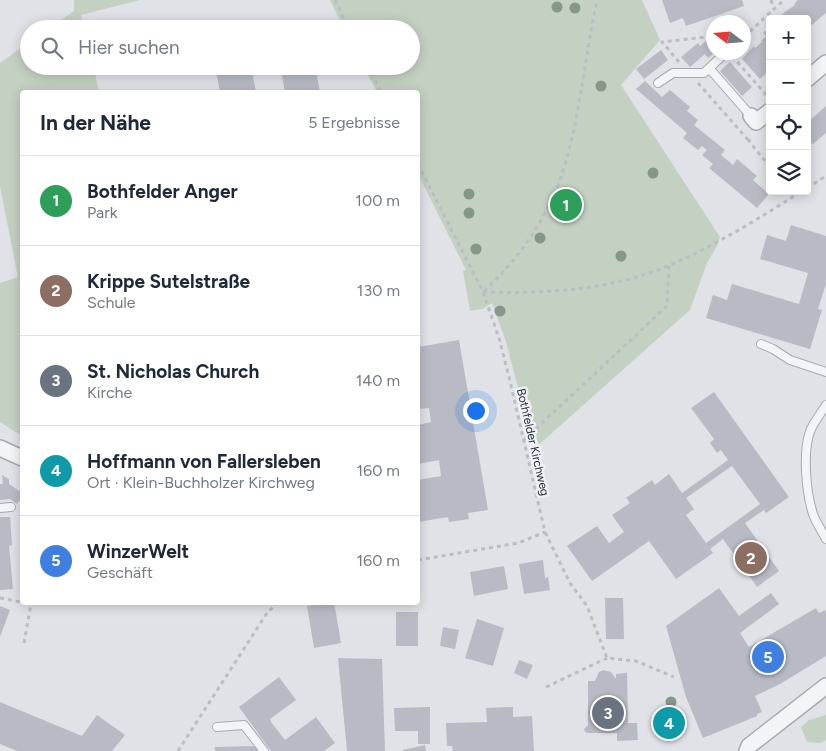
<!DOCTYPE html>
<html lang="de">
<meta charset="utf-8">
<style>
:root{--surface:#fff;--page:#f6f6f7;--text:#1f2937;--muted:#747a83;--line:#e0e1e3;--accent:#1a73e8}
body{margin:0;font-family:Figtree,sans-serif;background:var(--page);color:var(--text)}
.controls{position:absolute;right:15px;top:15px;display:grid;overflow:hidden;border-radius:5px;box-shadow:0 2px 12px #0003}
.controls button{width:45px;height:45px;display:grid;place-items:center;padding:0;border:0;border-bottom:1px solid var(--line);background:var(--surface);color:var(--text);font:25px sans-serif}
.compass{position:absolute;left:706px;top:15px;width:45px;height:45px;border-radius:50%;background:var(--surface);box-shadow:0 2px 12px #0003;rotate:286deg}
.you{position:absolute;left:475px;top:410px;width:18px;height:18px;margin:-12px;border:4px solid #fff;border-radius:50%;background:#1a73e8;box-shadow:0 0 0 8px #1a73e833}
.badge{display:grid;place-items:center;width:32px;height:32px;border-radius:50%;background:var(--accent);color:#fff;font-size:16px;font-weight:700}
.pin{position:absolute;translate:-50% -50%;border:2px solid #fff;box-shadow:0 1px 5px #0006}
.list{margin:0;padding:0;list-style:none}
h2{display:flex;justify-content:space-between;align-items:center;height:65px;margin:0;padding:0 20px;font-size:21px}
h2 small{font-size:16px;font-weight:400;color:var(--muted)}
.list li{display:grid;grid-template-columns:32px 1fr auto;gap:15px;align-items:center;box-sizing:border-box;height:90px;padding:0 20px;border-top:1px solid var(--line)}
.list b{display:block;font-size:19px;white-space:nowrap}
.list p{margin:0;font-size:16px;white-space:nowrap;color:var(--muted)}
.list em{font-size:16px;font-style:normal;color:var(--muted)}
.icon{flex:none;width:28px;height:28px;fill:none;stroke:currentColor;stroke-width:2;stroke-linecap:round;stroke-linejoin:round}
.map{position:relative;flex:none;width:826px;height:751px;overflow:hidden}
.search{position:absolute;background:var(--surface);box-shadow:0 2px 12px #0003;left:20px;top:20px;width:400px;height:55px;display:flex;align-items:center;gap:12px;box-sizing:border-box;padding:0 18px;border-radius:28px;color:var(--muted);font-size:19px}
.panel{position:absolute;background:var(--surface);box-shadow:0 2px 12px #0003;left:20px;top:90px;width:400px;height:515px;border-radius:5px}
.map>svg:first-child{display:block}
</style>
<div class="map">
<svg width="826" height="751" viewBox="0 0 826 751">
<rect width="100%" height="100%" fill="#e0e2e8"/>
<!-- green -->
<path fill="#c4d1c2" d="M74 0H140L81 15 84 29H48L74 11Z
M330 0H642L660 40 621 85 720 237 717 246 707 263 690 310 534 449 506 342 492 303 482 309 470 311 463 271 466 270 418 174V92H377L363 66H411V29H344Z
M29 42V66H93L99 92H22V436L0 422V283L18 277 0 187V63Z
M826 715V740L821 743 807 742 801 727 809 720Z"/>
<!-- building -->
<path fill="#b8bbc4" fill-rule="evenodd" d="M662 0H742L744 6 686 26 683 18 670 23Z
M798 0H826V13L807 29V19H779L783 16 782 14 795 5 794 4Z
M308 21 309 29H294V23Z
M770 27V70L760 79 742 59 754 46 755 48 762 42 761 41 766 36 763 33Z
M708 39 714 45V53L708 58 705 54 690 67 681 57 698 43 700 46Z
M661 50 668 60 644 79 636 69Z
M730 62 752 87 742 96 720 71Z
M215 66H251L256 92H220Z
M280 66H315L320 92H285Z
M645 81 662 97 670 90 690 107 687 111 698 120 694 125 725 150 721 155 733 165 737 159 757 176 753 180 769 194 757 208 709 168 713 164 702 155 707 150 702 146 698 150 683 138 687 133 636 89Z
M826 106V133L813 144 809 140 807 142V123Z
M791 225 826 236V284L818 309 822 310 810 349 706 318 713 295 727 300 732 284 799 304 808 273 760 259 767 235 786 241Z
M459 340 488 510 468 513 469 519 449 522 448 517 418 522V480L441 476 439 460 418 464V425L431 422 429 408 418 409V347Z
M714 392 789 497 766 513 764 510 745 523 779 571 757 587 723 539 710 549 713 553 676 579 649 541 592 581 567 546 597 526 609 543 624 532 612 515 630 503 626 498 652 480 655 485 669 474 682 493 728 460 721 450 717 453 710 443 714 439 691 408ZM732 466 760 504 706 543 686 515 694 509 686 498Z
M2 475 9 479V484L22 493V496L17 504 10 499 0 500V484H3Z
M0 517H10L12 545 9 546 13 589 0 590Z
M543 560 545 578 548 577 550 590 524 594 519 564Z
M504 566 508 589 474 596 470 572Z
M719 588 739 616 771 593 779 604 740 633 749 647 816 608 819 613 825 610 826 613V656L780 684 755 696 762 712 757 714V716L703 738 686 697 666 626Z
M605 598H623L624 639H606Z
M334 602 341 643 314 648 307 606Z
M0 606 10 610 0 637Z
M396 612H418V646H396Z
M477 619 504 628 493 666 465 658Z
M443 627 459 630 455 649 440 646Z
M338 658 382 659 385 751H347Z
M519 660 533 665 527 679 514 673Z
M603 670 611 672 616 679V674L627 673 628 723H637L638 740 617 741V733H588L585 732 584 729 588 725V681H595L599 672Z
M279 677 296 700 270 719 271 722 285 740 316 717 335 743 324 751H271L239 707Z
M0 702 82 736 97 715 125 735 112 751H17L0 744Z
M430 707V744H418V731H395L394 708Z
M513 707V717L532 716 534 751H453L452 746H447L446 723 487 722 486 708Z
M425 745 426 751H403V750Z
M256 746 260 751H215V747Z"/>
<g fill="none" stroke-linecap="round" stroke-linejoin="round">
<!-- service casing -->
<g stroke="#a6a9b2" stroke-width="10">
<path id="service" d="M709 68 751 116
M658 83 673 73H704L722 56
M761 344 773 349 790 360 826 372
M826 405C821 413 815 421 811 429 802 450 806 492 813 514 816 523 822 531 826 539
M0 508 11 507
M217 727 244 725 264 751"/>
</g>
<!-- minor casing -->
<g stroke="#a6a9b2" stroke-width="18">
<path id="minor" d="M807 79 826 63
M751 116 756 122 770 111
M0 448 22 458
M747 751 749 746 826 686"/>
</g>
<!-- path -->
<path stroke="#bbbdc3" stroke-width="3" stroke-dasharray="4 4" stroke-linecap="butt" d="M335 0 349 29
M771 0 774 9 784 0
M744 37 774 9
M732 56 769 98
M679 62 662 42 714 36
M368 66 381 92
M698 83 749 141
M750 139 749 141 770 167
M418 164 483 292 499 338 509 377 545 532 570 583 587 606 607 658 636 661 674 677
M807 188 826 176
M788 191 793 197
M484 291C516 262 543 224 559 183 580 124 584 60 597 0
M483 292C544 294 613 290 670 265 716 245 760 218 802 191
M524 440 667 306 669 266
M418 560 518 543 545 532
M0 598 31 604
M24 643 31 604
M546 687 607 658
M178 751 267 613 278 602"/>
<!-- service -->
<use href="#service" stroke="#f3f4f7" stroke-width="8"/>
<!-- minor -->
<use href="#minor" stroke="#f3f4f7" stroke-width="15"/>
</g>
<!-- trees -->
<g fill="#859788">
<circle cx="557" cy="7" r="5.5"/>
<circle cx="575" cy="8" r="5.5"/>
<circle cx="601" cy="86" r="5.5"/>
<circle cx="653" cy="173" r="5.5"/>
<circle cx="469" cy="194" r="5.5"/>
<circle cx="469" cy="213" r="5.5"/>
<circle cx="540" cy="238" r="5.5"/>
<circle cx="476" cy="249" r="5.5"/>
<circle cx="621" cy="256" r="5.5"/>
<circle cx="500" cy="311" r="5.5"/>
<circle cx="671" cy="702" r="5.5"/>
<circle cx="670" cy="730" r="5.5"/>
</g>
<g text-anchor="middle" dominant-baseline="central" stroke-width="5" stroke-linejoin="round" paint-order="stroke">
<!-- street labels -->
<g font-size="12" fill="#2a2f3e" stroke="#f0f1f6">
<text transform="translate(533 442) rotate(77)">Bothfelder Kirchweg</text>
</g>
</g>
</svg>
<div class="controls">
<button>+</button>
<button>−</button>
<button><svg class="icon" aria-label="locate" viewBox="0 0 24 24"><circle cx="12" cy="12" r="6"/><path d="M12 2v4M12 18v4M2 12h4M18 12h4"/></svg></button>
<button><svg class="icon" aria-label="layers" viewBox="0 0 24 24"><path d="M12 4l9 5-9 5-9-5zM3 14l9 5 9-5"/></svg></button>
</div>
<svg class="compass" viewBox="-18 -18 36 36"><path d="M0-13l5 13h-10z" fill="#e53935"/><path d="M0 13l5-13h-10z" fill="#747a83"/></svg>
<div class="you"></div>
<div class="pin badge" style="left:566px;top:205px;background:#2e9e5b">1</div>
<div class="pin badge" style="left:751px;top:558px;background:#8d6e63">2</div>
<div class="pin badge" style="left:608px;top:713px;background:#6b7280">3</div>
<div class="pin badge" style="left:669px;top:723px;background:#0f9aa8">4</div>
<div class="pin badge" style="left:768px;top:657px;background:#3f7fe0">5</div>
<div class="search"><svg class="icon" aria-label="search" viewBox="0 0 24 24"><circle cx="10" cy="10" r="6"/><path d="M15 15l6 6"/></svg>Hier suchen</div>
<section class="panel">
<h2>In der Nähe<small>5 Ergebnisse</small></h2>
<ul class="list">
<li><span class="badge" style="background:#2e9e5b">1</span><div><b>Bothfelder Anger</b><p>Park</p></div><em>100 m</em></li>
<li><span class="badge" style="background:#8d6e63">2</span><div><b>Krippe Sutelstraße</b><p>Schule</p></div><em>130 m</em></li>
<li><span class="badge" style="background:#6b7280">3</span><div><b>St. Nicholas Church</b><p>Kirche</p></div><em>140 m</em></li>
<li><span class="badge" style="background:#0f9aa8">4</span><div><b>Hoffmann von Fallersleben</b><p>Ort · Klein-Buchholzer Kirchweg</p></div><em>160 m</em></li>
<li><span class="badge" style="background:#3f7fe0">5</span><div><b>WinzerWelt</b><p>Geschäft</p></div><em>160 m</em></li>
</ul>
</section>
</div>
